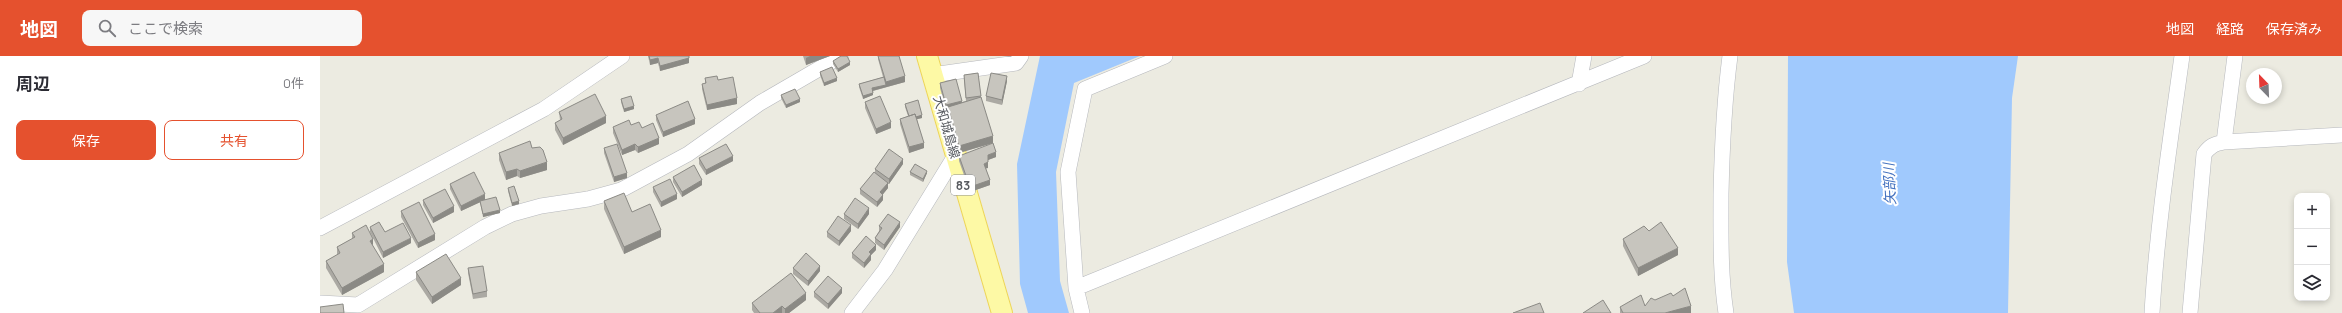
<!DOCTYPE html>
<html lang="ja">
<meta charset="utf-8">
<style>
:root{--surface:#fff;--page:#f7f7f7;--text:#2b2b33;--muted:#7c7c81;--line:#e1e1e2;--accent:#e5512e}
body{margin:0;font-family:Manrope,"Noto Sans JP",sans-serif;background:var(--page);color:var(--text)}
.controls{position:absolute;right:12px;bottom:12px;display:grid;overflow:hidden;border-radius:8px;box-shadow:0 2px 6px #0003}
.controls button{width:36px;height:36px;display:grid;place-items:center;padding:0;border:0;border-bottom:1px solid var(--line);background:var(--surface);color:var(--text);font:20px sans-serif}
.compass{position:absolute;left:1926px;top:12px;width:36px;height:36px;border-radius:50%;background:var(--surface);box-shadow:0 2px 6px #0003;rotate:337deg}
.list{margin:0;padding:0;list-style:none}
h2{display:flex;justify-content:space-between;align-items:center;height:52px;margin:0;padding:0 16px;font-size:17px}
h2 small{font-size:13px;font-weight:400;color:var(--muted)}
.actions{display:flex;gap:8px;padding:12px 16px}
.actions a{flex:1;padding:9px 0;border:1px solid var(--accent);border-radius:8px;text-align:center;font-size:14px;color:var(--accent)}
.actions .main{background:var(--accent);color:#fff}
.icon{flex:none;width:22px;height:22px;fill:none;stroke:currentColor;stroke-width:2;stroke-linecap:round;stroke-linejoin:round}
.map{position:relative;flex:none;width:2022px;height:257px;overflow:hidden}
header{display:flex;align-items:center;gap:24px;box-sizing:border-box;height:56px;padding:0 20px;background:var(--accent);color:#fff}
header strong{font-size:19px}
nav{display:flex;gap:22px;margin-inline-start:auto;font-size:14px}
.search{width:280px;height:36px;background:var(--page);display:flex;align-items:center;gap:10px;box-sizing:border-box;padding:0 14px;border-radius:8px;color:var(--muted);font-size:15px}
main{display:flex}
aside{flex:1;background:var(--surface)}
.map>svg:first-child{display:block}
</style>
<header>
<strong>地図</strong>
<div class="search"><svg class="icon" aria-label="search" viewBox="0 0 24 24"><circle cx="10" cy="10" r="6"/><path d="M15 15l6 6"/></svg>ここで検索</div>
<nav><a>地図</a><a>経路</a><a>保存済み</a></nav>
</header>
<main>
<aside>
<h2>周辺<small>0件</small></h2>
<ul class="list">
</ul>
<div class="actions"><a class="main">保存</a><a>共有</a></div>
</aside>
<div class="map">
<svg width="2022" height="257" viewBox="0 0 2022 257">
<rect width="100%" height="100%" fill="#ecebe1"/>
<!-- water -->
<path fill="#a0c9fd" d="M720 0H820L754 27 736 116 740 225 749 257H708L700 228 697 108Z
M1468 0H1698L1692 42 1688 257H1474L1467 206Z"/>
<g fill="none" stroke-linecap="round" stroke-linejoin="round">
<!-- minor casing -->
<g stroke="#b6b8bd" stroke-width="16">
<path id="minor" d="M612 19 696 7 701 0
M1259 28 1264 0
M1904 86 1915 0
M0 172 224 53 302 0
M756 232 1324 0
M0 247 38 249 165 171 192 158 221 150 268 143 301 134 368 98 440 47 521 0
M532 257 565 214 635 100
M762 257 756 232 748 116 765 33 845 0
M1406 257C1400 217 1401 178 1401 138 1402 92 1404 46 1410 0
M1832 257C1837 171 1850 86 1862 0
M1870 257 1884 98C1890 90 1894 88 1904 86L2022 79"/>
</g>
<!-- major casing -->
<g stroke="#eed558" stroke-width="22">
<path id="major" d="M607 0 682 257"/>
</g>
<!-- minor -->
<use href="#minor" stroke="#fff" stroke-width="15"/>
<!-- major -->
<use href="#major" stroke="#fdf9a5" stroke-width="20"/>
</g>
<!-- wall -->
<path fill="#aba9a3" d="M328 0H369V7L340 15 338 7 330 9Z
M483 0H510L486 9Z
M558 0H579L585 26 553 35V39L543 43 539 31V28L563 21 558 3Z
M513 5 530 9 518 16 513 8Z
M500 16 517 25 504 30 500 19Z
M658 17 661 41 673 87 639 97 628 58V54H626L620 32V27L642 46 646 45 644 24V19Z
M385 22 398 24 417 48 387 54 382 33V28H385Z
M687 25 682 49 666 45V40Z
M461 39 480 46 466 52 461 42Z
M301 43 314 53 304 56 301 46Z
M545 46 571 72 556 78 545 52Z
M585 48 602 62 597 63 604 92 589 97 580 68V63L588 60 585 51Z
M239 56 286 67 243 89 235 74V67L240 64Z
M336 59 375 68 343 81 336 64Z
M311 69 322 72 339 88 318 97 315 94 302 99 293 77V71Z
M212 92 227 114 200 122 197 120 186 124 179 104V97Z
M284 92 307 122 294 126 284 97Z
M639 100 676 101 668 104V112H666L670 129 650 136 639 105Z
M379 102 413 105 386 119 379 108Z
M583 108 569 128H568V132L563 138V144L557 151 540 138V133L555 117V113Z
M590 116 607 117 603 126 590 119Z
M353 121 382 129 362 141 353 126Z
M130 128 165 144H163L180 157 163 161 160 146 141 155 130 133Z
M333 131 357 143 341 151 333 136Z
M188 132 199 148 192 150 188 135Z
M103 144 134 156 113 167 103 149Z
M284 145 312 156 341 181 304 198 284 153Z
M81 155 115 184 98 192 81 161Z
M524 158H549L538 173 524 163Z
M559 170 580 171 564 194 555 187V182L559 175Z
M50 171 65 176 91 187 63 202 50 176Z
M531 175 519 190 507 181V176Z
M1329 175 1358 199 1318 220 1303 190V183Z
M32 177 53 190 64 216 22 239 6 212V205L17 199V191L32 183Z
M556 194 551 199V204L544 212 532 202V197Z
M148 212 167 235V241L153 243 148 217Z
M473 212 500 215 488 230 473 218Z
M96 216 141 229 112 248 96 224Z
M494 236 522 237 508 253 494 241Z
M1353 240 1371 257H1300V251L1325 250 1335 244Z
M486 244 469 257H434L432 254V247Z"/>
<!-- shaded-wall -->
<path fill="#8b8a85" d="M490 0H510L486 9V2Z
M338 2V7L330 9V4Z
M369 2V7L340 15V10Z
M530 6V9L518 16V13Z
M585 20V26L552 35V32L566 29V26Z
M687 20V25L682 49V44Z
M517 22V25L504 30V27Z
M553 37V39L543 43V40Z
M417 42V48L387 54V49Z
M480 43V46L466 52V49Z
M642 45V50L628 51V54H626V49Z
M314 50V53L304 56V53Z
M602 59V62L589 65V62Z
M286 60V67L243 89V82Z
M375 63V68L343 81V76Z
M571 66V72L556 78V73Z
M673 80V87L639 97V90Z
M339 82V88L318 97V91Z
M604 87V92L589 97V91Z
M315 88V94L302 99V94Z
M676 96V101L668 104V99Z
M413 100V105L386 119V114Z
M583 103V108L569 128V123Z
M227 106V114L200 122V115Z
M668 106V112L664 113V108Z
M197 113V120L186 124V116Z
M607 115V117L603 126V123Z
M307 117V122L294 126V121Z
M382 124V129L362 141V136Z
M670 124V129L650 136V131Z
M568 127V132L560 142V136Z
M165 138V144L141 155V150Z
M357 138V143L341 151V146Z
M563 139V144L557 151V146Z
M199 145V148L192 150V147Z
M134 150V156L113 167V162Z
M549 152V158L538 173V168Z
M180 154V157L163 161V158Z
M580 166V171L564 194V189Z
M531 169V175L519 190V185Z
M341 174V181L304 198V191Z
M115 178V184L98 192V187Z
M91 182V187L63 202V196Z
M53 183V190L50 185Z
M556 189V194L551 199V204L544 212V207L549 196Z
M1358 192V199L1318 220V212Z
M64 208V216L22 239V232Z
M500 210V215L488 230V225Z
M141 222V229L112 248V241Z
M522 232V237L508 253V248Z
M486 237V244L469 257H465V253Z
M462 250V257H453Z
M1371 250V257H1345Z"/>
<!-- building -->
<path fill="#c7c5be" stroke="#8b8a85" d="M329 0H369V2L340 10 338 2 330 4Z
M521 0H527L530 6 518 13 513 5Z
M558 0H579L585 20 566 26Z
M512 11 517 22 504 27 500 16Z
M658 17 661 40 646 42 644 19Z
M671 17 687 20 682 44 666 40Z
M397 20 398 24 413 21 417 42 387 49 382 28 386 27 385 22Z
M564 21 566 29 552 32 553 37 543 40 539 28Z
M636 23 642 45 626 49 620 27Z
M475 33 480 43 466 49 461 39Z
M275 38 286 60 243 82 235 67 242 63 239 56Z
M311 40 314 50 304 53 301 43Z
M560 40 571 66 556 73 545 46Z
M661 41 673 80 639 90 628 51Z
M598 44 602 59 596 61 595 58 589 60 585 48Z
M368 45 375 63 343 76 336 59Z
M595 58 604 87 589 91 580 63Z
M309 64 311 69 319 66 322 72 333 67 339 82 318 91 315 88 302 94 293 71Z
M210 85 212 92 220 91 223 94 227 106 200 115 197 113 186 116 179 97Z
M673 87 676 96 668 99V106L664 108 670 124 650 131 639 100Z
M297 88 307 117 294 121 284 92Z
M406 88 413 100 386 114 379 102Z
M569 93 583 103 569 123 555 113Z
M595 108 607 115 603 123 590 116Z
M374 109 382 124 362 136 353 121Z
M154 116 165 138 141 150 130 128Z
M554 116 568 127 560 136 563 139 557 146 540 133Z
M350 123 357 138 341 146 333 131Z
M194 130 199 145 192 147 188 132Z
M125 133 134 150 113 162 103 144Z
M304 137 312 156 330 148 341 174 304 191 284 145Z
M176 141 180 154 163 158 160 145Z
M535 142 549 152 538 168 524 158Z
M99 146 115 178 98 187 81 155Z
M568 158 580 166 564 189 555 182 562 172 559 170Z
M518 160 531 169 519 185 507 176Z
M59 166 65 176 83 167 91 182 63 196 50 171Z
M1341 166 1358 192 1318 212 1303 183 1324 170 1329 175Z
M46 169 53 183 50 185 64 208 22 232 6 205 20 197 17 191 35 181 32 177Z
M546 180 556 189 549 196 551 198 544 207 532 197Z
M486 197 500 210 488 225 473 212Z
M126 198 141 222 112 241 96 216Z
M163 210 167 235 153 238 148 212Z
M471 217 486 237 465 253 462 250 453 257H440L432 247Z
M508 220 522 232 508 248 494 236Z
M1365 232 1371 250 1345 257H1303L1300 251 1321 239 1325 250 1331 242 1335 244 1351 237 1353 240Z
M1283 244 1291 257H1263Z
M1220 247 1224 257H1193Z
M23 248 24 257H0V251Z"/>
<g text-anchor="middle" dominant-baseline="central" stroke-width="4" stroke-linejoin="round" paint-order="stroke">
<!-- shield labels -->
<rect fill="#fff" stroke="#8b8d90" stroke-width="1" x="631" y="119" width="24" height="20" rx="3"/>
<g font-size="12" font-weight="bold" fill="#595c61">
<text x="643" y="129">83</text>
</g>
<!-- street labels -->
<g font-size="13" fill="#595c61" stroke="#fff">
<text transform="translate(627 71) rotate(74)">大和城島線</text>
</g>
<!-- water labels -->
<g font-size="14" font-style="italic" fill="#4371bf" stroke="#fff">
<text transform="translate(1569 128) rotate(-93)">矢部川</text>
</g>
</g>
</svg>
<div class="controls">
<button>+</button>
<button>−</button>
<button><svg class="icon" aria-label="layers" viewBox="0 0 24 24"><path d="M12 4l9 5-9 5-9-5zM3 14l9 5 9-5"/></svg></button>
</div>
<svg class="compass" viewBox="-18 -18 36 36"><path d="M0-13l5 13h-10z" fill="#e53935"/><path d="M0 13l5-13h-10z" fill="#7c7c81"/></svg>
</div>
</main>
